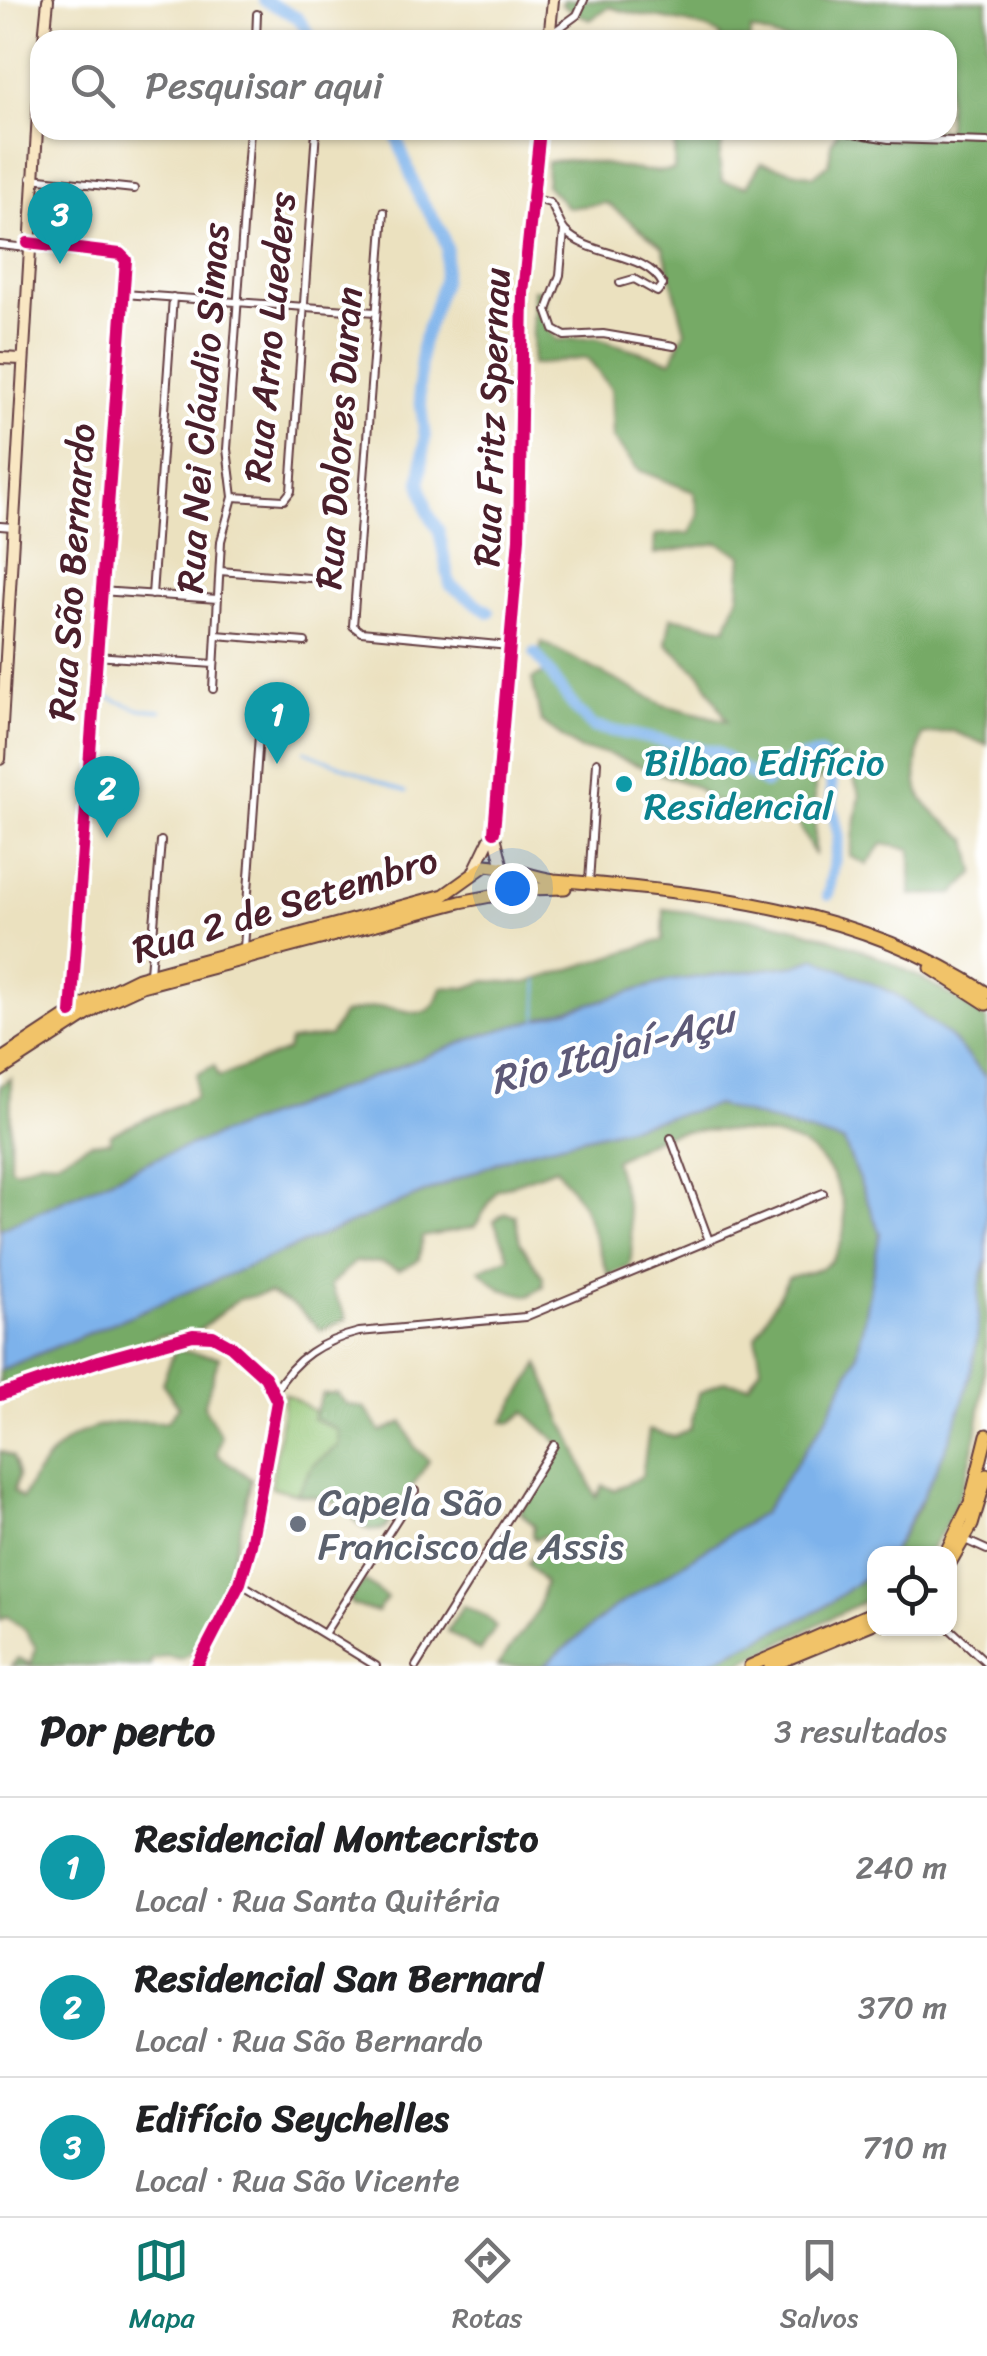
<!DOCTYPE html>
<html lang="pt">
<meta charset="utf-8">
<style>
:root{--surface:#fff;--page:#f6f6f6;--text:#202124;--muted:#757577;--line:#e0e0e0;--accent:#0f766e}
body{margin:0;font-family:Sriracha,sans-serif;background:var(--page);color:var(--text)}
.controls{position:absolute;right:30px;bottom:30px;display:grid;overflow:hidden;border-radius:20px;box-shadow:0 2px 8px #0004}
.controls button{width:90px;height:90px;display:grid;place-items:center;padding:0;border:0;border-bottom:2px solid var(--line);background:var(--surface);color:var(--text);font:50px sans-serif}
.you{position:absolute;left:512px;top:888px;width:35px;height:35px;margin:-25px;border:8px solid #fff;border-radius:50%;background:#1a73e8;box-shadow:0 0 0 15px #1a73e833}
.badge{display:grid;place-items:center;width:65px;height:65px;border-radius:50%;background:var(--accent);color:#fff;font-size:32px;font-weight:700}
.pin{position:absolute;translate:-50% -82px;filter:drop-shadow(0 2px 5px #0008)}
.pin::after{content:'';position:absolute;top:52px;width:35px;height:30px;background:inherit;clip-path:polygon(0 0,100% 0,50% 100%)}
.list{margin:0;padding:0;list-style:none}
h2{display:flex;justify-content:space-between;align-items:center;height:130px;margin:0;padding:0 40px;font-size:42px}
h2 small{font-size:32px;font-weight:400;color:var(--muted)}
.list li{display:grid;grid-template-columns:65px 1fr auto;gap:30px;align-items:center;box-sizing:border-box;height:140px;padding:0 40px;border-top:2px solid var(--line)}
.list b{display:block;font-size:38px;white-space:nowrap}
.list p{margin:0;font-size:32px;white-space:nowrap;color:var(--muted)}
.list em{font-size:32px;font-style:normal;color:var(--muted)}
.icon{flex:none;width:55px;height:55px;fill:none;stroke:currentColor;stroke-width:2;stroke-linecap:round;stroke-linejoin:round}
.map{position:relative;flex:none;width:987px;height:1666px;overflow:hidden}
.search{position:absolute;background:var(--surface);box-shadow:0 2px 8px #0004;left:30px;right:30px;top:30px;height:110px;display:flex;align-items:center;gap:25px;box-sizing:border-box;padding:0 35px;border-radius:30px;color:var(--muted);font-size:38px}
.sheet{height:550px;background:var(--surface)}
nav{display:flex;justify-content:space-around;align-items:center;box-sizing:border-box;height:140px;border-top:2px solid var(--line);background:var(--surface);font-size:28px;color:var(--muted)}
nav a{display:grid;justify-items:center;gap:5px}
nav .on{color:var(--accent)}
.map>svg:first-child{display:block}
</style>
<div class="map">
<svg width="987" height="1666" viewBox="0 0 987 1666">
<rect width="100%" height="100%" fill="#fff"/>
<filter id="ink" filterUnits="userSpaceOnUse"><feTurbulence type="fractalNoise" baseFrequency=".01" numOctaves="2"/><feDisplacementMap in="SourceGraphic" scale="20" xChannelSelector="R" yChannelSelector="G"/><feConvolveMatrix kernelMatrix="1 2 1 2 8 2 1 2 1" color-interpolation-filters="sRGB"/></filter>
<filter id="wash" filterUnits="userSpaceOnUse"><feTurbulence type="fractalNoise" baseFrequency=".0048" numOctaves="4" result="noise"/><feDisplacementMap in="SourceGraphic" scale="40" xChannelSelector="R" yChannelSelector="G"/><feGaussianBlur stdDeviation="2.25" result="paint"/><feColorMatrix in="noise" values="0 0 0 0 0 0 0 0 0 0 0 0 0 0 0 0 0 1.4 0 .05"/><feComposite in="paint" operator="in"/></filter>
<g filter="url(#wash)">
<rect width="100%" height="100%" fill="#ebe1bf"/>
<!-- green -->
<path fill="#93c474" stroke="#6e7250" stroke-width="2.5" d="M285 1393 314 1411 313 1418 339 1430V1445L313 1465 297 1494 271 1487Z"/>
<!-- forest -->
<path fill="#76aa66" stroke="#606448" stroke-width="2.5" d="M563 0H987V745L952 731 922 735C908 798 919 802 968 839L975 872 954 894 911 895V849L882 844 867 865 850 856 860 795 845 758 815 783V856L794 816 711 801 696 787 605 753 580 750 541 722 532 679 552 669 539 653 542 642 664 705 727 721 701 675 666 643 671 617 726 628 739 595 742 555 718 543 654 554 655 535 690 533 699 515 694 492 638 470 613 438 611 389 587 358 532 365 533 289 544 290 545 326 557 340 595 338 671 361 685 331 663 247 607 203 568 208 546 185 547 162C589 153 631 177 674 170L675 130H725L719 159 722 181 747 186 761 163 814 176 829 164 831 143 838 130H947V40H783L751 30 750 40H721L720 35C686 17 646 20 610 7L590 20 562 5Z
M664 909C699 914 737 915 771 922 852 939 921 972 987 1020V1079L951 1038 816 958 797 965 669 981 483 1035 157 1158 0 1229V1086L11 1078 10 1167 16 1170 40 1160 56 1161 91 1143 110 1141 111 1134 195 1097 197 1074 214 1066 219 1077 287 1051 290 1041 330 1036 343 1014C356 1011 370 1006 384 1007 412 1009 430 1027 442 987L466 988 485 981 526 983 663 940Z
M716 1105 844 1142 881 1233 857 1356 826 1419 763 1513 614 1608 543 1666H497L537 1612 545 1583 527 1564 538 1549 545 1552 554 1540 546 1535 536 1540 532 1536 534 1526 520 1512 563 1447 525 1412 511 1423 503 1422 539 1364 564 1426C572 1433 587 1481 596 1497L603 1485 614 1490 642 1476 649 1430 674 1437 690 1429 699 1393 724 1381 749 1385 761 1367 756 1336 788 1278C804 1272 824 1273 835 1256 858 1219 836 1162 800 1144 773 1131 700 1127 670 1134 651 1138 632 1151 614 1160 624 1194 636 1230 630 1265L609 1276 582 1204 556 1168 497 1190 475 1227 422 1237 419 1260 399 1270 382 1263 355 1262 330 1285 347 1319 321 1330 297 1308 270 1293 239 1299 195 1333 160 1336 0 1390V1370L517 1154Z
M505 1213 515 1215 520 1242 543 1277V1286L529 1296 501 1289 479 1270 509 1257 494 1221Z
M987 1261C987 1354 987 1477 928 1553L891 1554 919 1507 977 1338 978 1281Z
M175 1350 219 1357 204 1406 221 1436 217 1454 251 1479C243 1521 217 1638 182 1659L165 1656 151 1660V1666H11L18 1658 31 1664 36 1648 25 1630 7 1616 0 1620V1451L13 1457 18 1476 14 1491 22 1499C56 1432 92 1418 166 1422L179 1407 162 1383Z
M337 1393 347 1404 365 1408 381 1432 403 1422 415 1447 429 1461 385 1529C358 1536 356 1515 338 1504 327 1498 309 1497 297 1494L313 1465 339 1445 338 1430 313 1418 322 1394Z
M874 1570V1596L735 1666H701L820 1610Z
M365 1581 387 1598 377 1612 352 1605 349 1599Z
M463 1606 486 1616 496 1627 480 1652 447 1631Z"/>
<!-- water -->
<path fill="#7db2eb" stroke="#64688b" stroke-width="2.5" d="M816 958 895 994 951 1038 987 1079V1261C975 1287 980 1309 977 1337 967 1416 931 1486 891 1553L874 1554V1570L820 1610 701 1666H543L614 1608 763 1513 826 1419 857 1356 880 1233 844 1142 716 1105 517 1154 0 1370V1229L157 1158 483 1035 669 981 797 965Z"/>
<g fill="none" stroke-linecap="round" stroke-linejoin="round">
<!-- stream -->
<path stroke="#7db2eb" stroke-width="2.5" d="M105 696 138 709 161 711
M305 751 406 792
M537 1019 538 980"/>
<!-- river -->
<path stroke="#7db2eb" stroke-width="12" d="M264 0 298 18 313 40
M394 130 418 194 441 231 447 249 443 282 422 344 419 389 425 437 420 482 428 513 439 531 450 585 489 612
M535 653C555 677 570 708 594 727L716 752 765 783 792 760 820 754 831 765 832 806 839 837 828 895"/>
</g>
</g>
<g filter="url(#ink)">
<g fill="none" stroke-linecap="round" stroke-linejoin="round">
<!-- street casing -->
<g stroke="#623c41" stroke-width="10">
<path id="street" d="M551 34 577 15 584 0
M256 40 257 14
M835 130 889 139 987 142
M31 178 134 189
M533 198 550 203C556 211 559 224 565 231 590 258 647 251 663 285L657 292 634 279 620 283
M384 212 353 626 361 632 509 646
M564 231 560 275 547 310 554 330 565 336 603 334 674 346
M28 243 120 254 126 260 71 1012
M0 245 27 248
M124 294 375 312
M233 497 284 500 291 491 316 130
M0 526 13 527
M220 571 309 578
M100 591 218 599
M152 595 173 297
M216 635 305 642
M95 656 214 664
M213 689 221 541 233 497 227 449 250 130
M589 882 597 762
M244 948 261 707 267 704 302 710
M150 973 161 841
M671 1138 708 1238
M275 1392C294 1358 322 1341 359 1332L525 1317 823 1193
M965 1540 987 1550
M240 1583 376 1666
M949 1628 987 1663
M324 1634 415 1491
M416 1666 554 1445"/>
</g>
<!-- secondary casing -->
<g stroke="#623c41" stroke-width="14">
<path id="secondary" d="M44 40 48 0
M549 40 553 0
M0 358 22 359
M0 759 40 79
M503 868 494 832 519 538 523 293 540 130
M474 871 493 832
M0 1395 102 1360 193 1335 213 1336 231 1346 265 1377 277 1401 251 1545 240 1583 197 1666"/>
</g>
<!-- primary casing -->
<g stroke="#623c41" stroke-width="15">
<path id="primary" d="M931 968 987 1004
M0 1060 85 1004 138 978 444 895 486 865C509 866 531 877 554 880 704 893 858 907 987 993
M0 1071 105 1003 142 986 460 902 527 889 565 888
M945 1554 970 1503 987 1435
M950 1563 972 1525 987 1475
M750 1666 874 1612
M770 1666 874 1623"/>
</g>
<!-- street -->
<use href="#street" stroke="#fff" stroke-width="6"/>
<!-- secondary -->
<use href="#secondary" stroke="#f9e7c3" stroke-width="10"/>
<!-- primary -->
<use href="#primary" stroke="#f1c369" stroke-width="11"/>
<!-- cycleway casing -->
<g stroke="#fff" stroke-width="19">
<path id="cycleway" d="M28 243 120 254 126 260 71 1013
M494 832 519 538 523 293 540 130
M0 1395 102 1360 193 1335 213 1336 231 1346 265 1377 277 1401 251 1545 240 1583 197 1666"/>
</g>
<!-- cycleway -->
<use href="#cycleway" stroke="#d6006c" stroke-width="12"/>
</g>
</g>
<!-- markers -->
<circle fill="#0f9aa8" stroke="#fff" stroke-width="4" cx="624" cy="784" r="10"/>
<circle fill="#6b7280" stroke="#fff" stroke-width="4" cx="298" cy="1524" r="10"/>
<g text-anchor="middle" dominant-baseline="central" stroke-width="8" stroke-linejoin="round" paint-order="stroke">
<!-- street labels -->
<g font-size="38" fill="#4a1f2b" stroke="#fff">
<text transform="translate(270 337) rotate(-85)">Rua Arno Lueders</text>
<text transform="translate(203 408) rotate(-86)">Rua Nei Cláudio Simas</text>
<text transform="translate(492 417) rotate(-88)">Rua Fritz Spernau</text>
<text transform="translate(339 438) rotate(-86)">Rua Dolores Duran</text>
<text transform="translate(72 572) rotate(-86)">Rua São Bernardo</text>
<text transform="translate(285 905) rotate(-17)">Rua 2 de Setembro</text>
</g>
<!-- culture labels -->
<g font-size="38" fill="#0d838f" stroke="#fff" text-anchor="start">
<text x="644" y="762">Bilbao Edifício<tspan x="644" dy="44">Residencial</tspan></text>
</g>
<!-- worship labels -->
<g font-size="38" fill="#5b616d" stroke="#fff" text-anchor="start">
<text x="318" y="1502">Capela São<tspan x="318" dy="44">Francisco de Assis</tspan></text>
</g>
<!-- water labels -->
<g font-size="40" font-style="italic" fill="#5e5a78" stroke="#fff">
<text transform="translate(612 1049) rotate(-15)">Rio Itajaí-Açu</text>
</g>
</g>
</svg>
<div class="controls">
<button><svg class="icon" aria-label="locate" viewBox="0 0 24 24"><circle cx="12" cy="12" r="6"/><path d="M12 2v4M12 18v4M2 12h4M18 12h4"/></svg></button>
</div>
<div class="you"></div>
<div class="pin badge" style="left:277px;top:764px;background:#0f9aa8">1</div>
<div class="pin badge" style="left:107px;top:838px;background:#0f9aa8">2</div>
<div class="pin badge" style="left:60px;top:264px;background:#0f9aa8">3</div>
<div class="search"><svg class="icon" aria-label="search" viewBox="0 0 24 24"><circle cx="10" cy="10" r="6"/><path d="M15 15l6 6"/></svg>Pesquisar aqui</div>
</div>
<section class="sheet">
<h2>Por perto<small>3 resultados</small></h2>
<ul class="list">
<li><span class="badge" style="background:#0f9aa8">1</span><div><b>Residencial Montecristo</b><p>Local · Rua Santa Quitéria</p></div><em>240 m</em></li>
<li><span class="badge" style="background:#0f9aa8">2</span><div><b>Residencial San Bernard</b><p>Local · Rua São Bernardo</p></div><em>370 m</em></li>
<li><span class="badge" style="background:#0f9aa8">3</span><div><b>Edifício Seychelles</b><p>Local · Rua São Vicente</p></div><em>710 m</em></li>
</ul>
</section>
<nav>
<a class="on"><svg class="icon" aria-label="map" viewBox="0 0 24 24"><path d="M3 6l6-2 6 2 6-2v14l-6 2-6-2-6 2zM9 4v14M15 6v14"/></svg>Mapa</a>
<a><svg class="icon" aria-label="directions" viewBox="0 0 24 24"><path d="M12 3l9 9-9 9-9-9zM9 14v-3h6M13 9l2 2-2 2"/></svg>Rotas</a>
<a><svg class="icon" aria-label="saved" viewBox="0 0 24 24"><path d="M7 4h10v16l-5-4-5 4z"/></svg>Salvos</a>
</nav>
